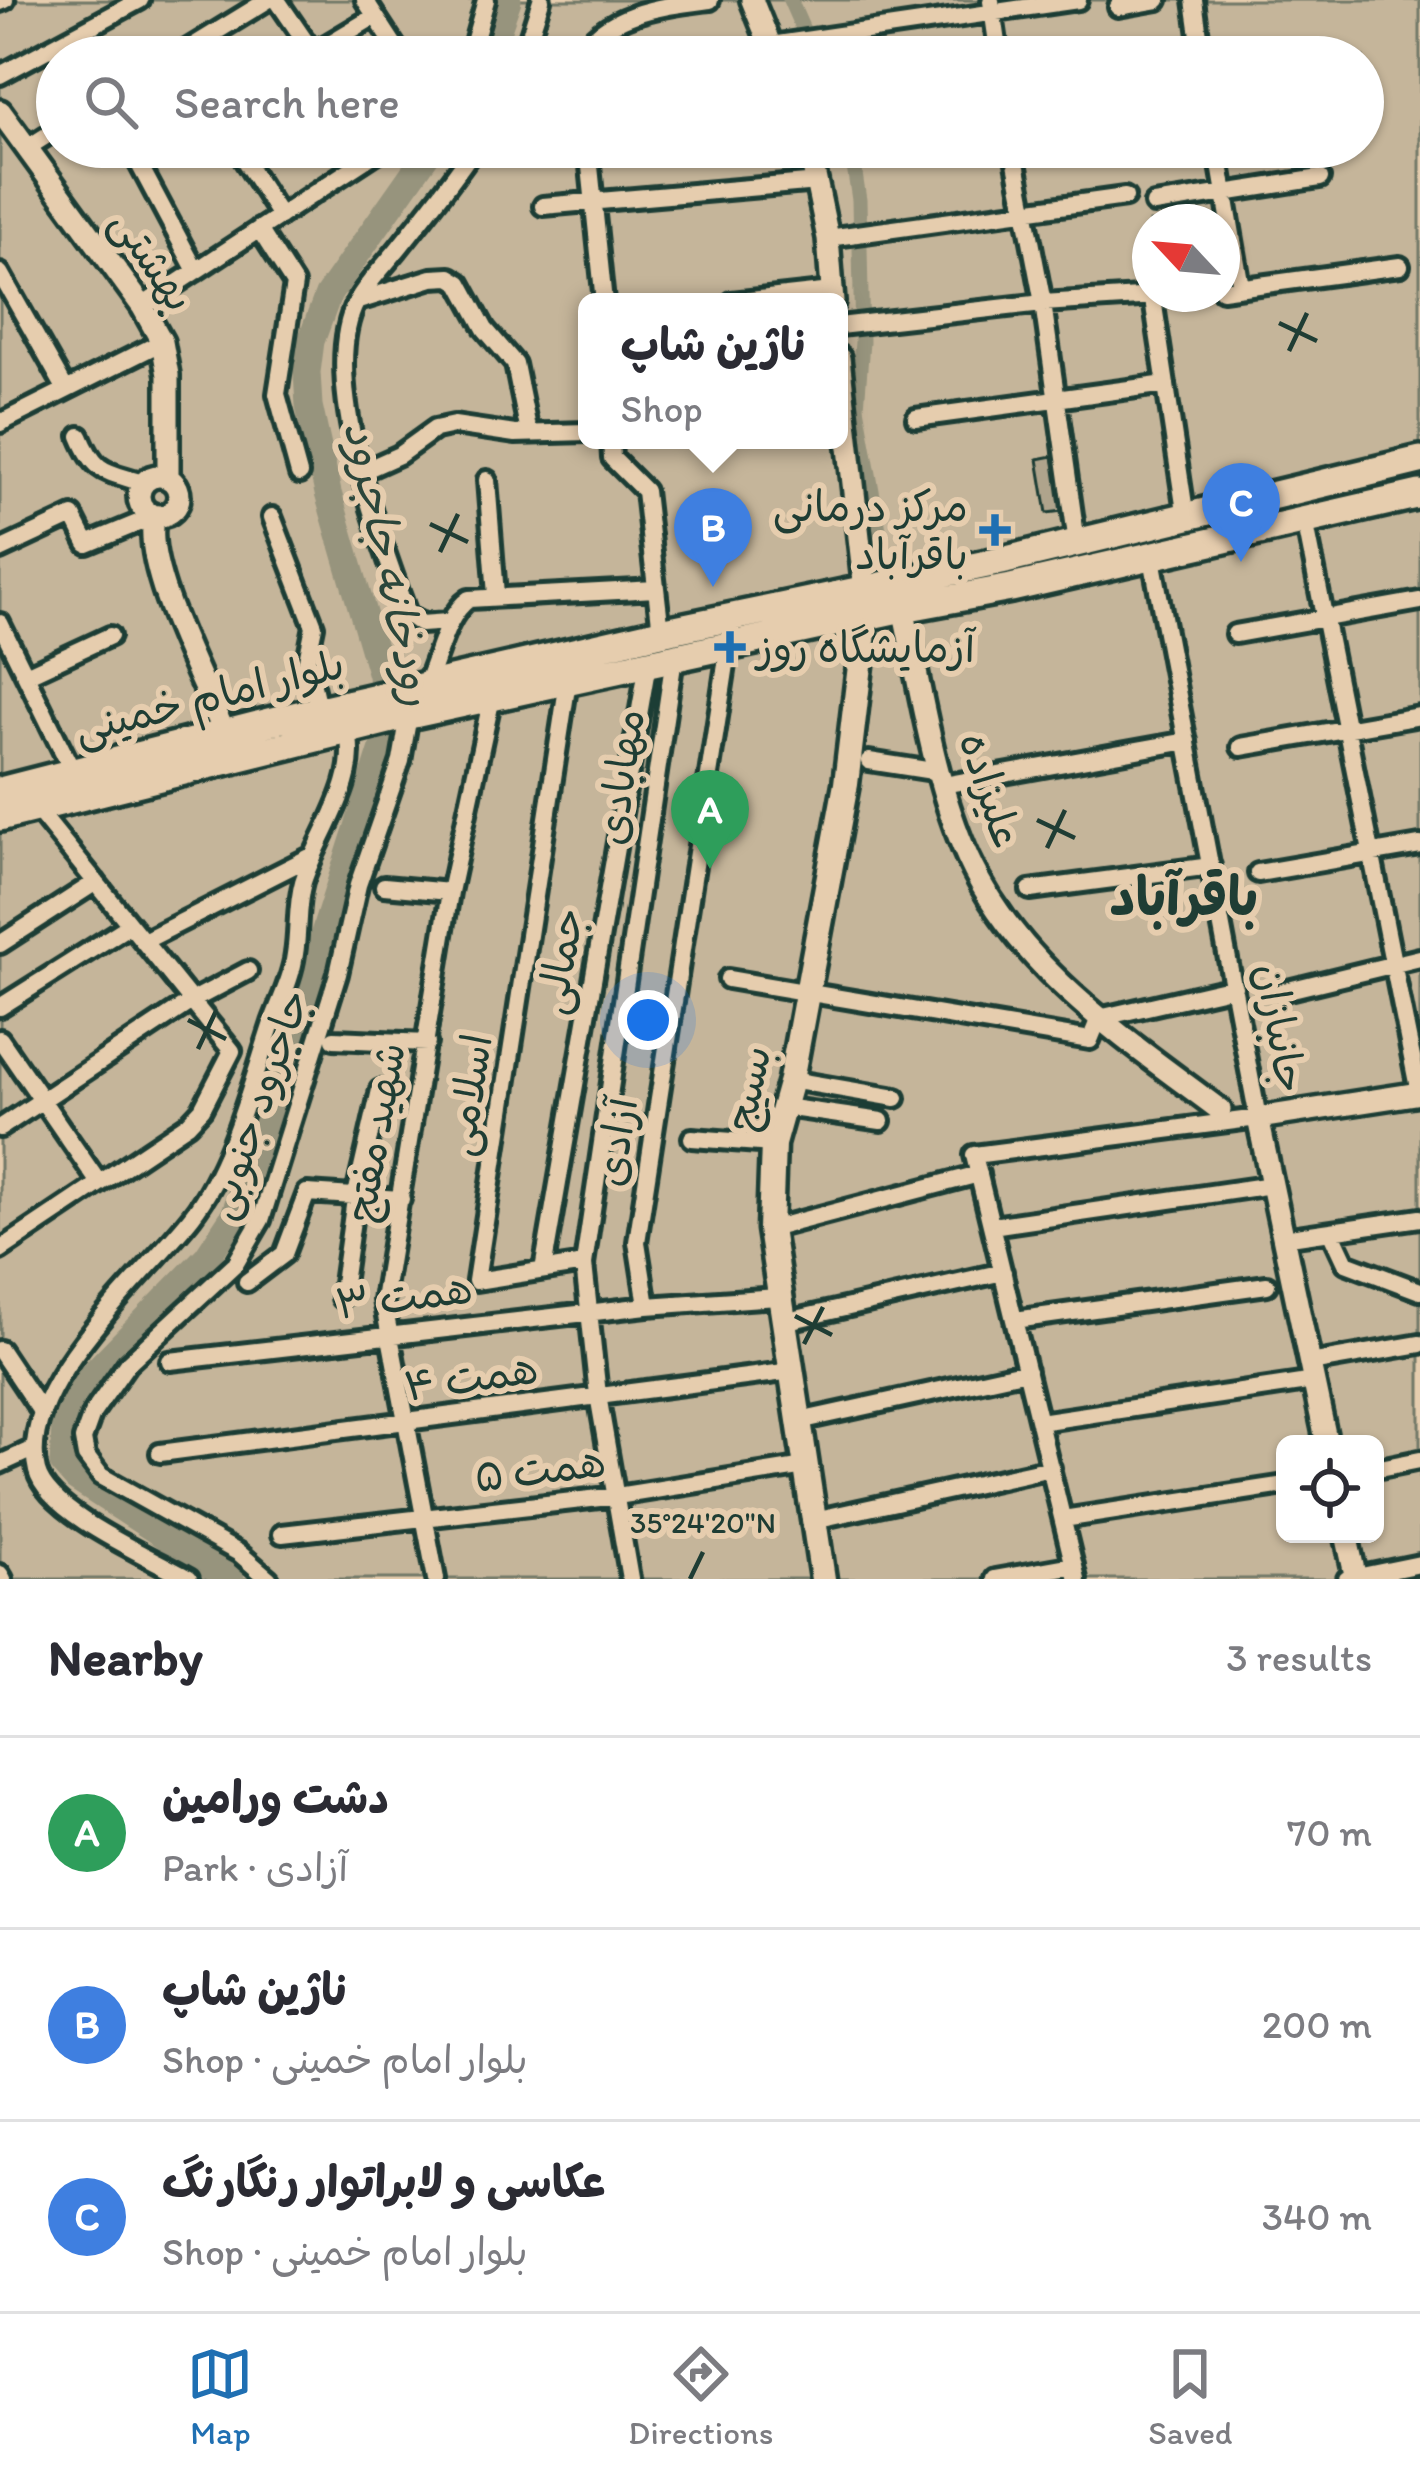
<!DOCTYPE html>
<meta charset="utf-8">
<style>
:root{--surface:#fff;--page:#f7f7f7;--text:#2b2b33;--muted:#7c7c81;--line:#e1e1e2;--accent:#1f6fb2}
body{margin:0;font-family:Itim,"Playpen Sans Arabic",sans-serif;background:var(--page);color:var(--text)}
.controls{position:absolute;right:36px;bottom:36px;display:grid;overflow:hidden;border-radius:18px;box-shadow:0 3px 9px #0004}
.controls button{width:108px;height:108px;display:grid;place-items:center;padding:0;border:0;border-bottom:3px solid var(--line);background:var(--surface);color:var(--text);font:60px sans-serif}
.compass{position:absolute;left:1132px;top:204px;width:108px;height:108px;border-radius:50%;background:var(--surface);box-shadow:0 3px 9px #0004;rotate:296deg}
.you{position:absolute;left:648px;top:1020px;width:42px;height:42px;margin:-30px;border:9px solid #fff;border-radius:50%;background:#1a73e8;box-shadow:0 0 0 18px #1a73e833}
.badge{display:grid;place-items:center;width:78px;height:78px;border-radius:50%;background:var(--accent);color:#fff;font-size:39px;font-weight:700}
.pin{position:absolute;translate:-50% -99px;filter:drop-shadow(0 3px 6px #0008)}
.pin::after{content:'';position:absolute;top:63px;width:42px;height:36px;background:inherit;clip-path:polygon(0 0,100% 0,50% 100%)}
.popup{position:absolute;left:578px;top:293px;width:270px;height:156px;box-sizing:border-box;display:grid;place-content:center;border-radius:18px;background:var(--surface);filter:drop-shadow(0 3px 9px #0005);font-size:39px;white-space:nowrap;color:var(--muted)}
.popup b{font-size:45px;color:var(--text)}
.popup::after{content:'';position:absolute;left:50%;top:100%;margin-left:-24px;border:24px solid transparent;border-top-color:var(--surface)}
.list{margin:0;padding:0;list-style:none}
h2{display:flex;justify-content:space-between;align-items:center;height:156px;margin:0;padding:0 48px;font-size:51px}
h2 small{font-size:39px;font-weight:400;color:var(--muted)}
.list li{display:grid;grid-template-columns:78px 1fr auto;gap:36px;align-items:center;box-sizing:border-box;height:192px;padding:0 48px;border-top:3px solid var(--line)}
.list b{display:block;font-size:45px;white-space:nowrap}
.list p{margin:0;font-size:39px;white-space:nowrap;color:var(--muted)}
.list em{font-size:39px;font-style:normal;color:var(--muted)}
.icon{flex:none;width:66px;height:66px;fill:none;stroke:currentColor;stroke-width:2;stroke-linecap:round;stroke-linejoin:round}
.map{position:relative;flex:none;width:1420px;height:1579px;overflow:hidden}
.search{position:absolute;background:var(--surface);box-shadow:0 3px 9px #0004;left:36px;right:36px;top:36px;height:132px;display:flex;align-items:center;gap:30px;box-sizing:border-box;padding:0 42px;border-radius:66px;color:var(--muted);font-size:45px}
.sheet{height:732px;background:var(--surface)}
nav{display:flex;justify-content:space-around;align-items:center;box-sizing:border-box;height:168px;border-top:3px solid var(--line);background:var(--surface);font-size:33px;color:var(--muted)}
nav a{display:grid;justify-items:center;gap:6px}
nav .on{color:var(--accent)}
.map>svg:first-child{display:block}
</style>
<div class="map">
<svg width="1420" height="1579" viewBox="0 0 1420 1579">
<rect width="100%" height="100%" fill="#e6cdae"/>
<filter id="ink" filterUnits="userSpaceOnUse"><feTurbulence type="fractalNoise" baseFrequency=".00833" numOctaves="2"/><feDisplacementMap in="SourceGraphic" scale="24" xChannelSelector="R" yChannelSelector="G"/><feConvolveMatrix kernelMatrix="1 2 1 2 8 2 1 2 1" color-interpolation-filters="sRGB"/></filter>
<g filter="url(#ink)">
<!-- green -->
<path fill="#c5b59a" stroke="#727967" stroke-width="3" fill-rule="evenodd" d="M0 0H1420V1579H0ZM57 57H1363V147H57ZM1150 222H1222V294H1150ZM587 302H839V440H587ZM1285 1444H1375V1534H1285Z"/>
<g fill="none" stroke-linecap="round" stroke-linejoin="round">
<!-- canal -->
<path stroke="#97947d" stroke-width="15" d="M790 0 815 57
M851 147 859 200 862 342 857 407 883 552"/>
<!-- river -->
<path stroke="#97947d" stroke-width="27" d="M488 57 508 0
M231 1579 77 1479 63 1463 65 1426 75 1399 93 1374 207 1257 234 1216 385 742 381 675 328 493 309 406 307 372 311 341 328 295 432 147"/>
</g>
<!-- building -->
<path fill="#afa48c" stroke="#1f3d34" stroke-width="3" d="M1053 456 1063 511 1047 513 1038 459Z"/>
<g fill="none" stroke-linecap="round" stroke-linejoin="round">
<!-- minor casing -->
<g stroke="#1f3d34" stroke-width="26">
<path id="minor" d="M277 0 316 57
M365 0 402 57
M1194 0 1202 57
M991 1 999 57
M0 2 5 0
M1118 7 1158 0
M771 45 1078 0
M313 53 375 16
M175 57 268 0
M470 57 486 0
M523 57 541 0
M579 57C604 12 664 6 710 0
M0 75 140 0
M130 147 196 271
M236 147 280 216
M588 147 604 302
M1013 147 1043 303 1077 543
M1217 147 1241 287
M27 148 57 129
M1154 204 1320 178
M543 206 818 182
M259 229 294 284 277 394 299 474
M828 238 1125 197
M0 273 66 390
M1222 290 1400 266
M1153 299 1186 518
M358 301 432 278 450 277 460 283 485 329 515 364 529 433
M732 302 832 291
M142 306 385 147
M839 326 1043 303 1188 294
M916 418 1166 384
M0 423 162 342
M80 436C96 475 106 471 143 483
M611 440 612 458 645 491 661 632
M361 472 399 455 435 429 454 425 515 434 587 432
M487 480 496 595
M272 517 314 626 307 660 319 712
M1305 520 1419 1093
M0 550 73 516 87 544 155 516
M448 622 421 624 407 614C380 538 317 375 357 301 367 283 384 266 397 250 424 216 451 183 475 147
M0 623 73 772
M1235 634 1420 601
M729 645 637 1242 647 1306 778 1297
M26 675 110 636
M568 681 476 1281 584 1264 598 1395 630 1579
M424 688C438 660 445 615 469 599L656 589
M1241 747 1420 716
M869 761 939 772
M943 785 1187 741
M1258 873 1420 845
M384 886 450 892
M1030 890 1211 866
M144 941 314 855
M0 944 96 882
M728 979 1090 1040 1099 1018 1234 987
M1284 991 1420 958
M0 1007 130 925
M0 1039 99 1183
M334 1039 427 1043
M791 1080 896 1098
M784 1107 881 1121
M0 1128 193 1000 248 971
M692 1138 773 1144
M992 1226 1272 1185
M770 1229 979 1174
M1332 1233 1346 1263 1420 1291
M1283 1238 1420 1218
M0 1250 188 1124 202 1109 232 1051 36 808
M584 1264 674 658
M543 1270 648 663
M247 1282 284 1254 307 1193 401 1199
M341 1298 355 1199 380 1090
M1015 1320 1267 1285
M783 1322 1003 1272
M0 1350 40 1410
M170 1361 647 1306
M1310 1363 1420 1344
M799 1421 1027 1371
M1039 1422 1314 1381
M160 1453 792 1371
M0 1464 33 1449
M1375 1469 1420 1460
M1063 1519 1285 1485
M814 1520 1051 1468
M282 1534 617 1496 805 1466
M0 1574 3 1579
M189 1579C151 1557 48 1514 37 1471 16 1386 143 1279 192 1216 231 1166 252 1083 272 1023 280 1001 292 978 295 954 299 930 296 907 303 882 318 834 362 781 347 729
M269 1579 239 1553 101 1476 86 1456 83 1439 92 1414 127 1364 236 1263 261 1220 338 974 358 885 401 761 409 715
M436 1579 383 1300 450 892 492 697
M995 1579 1074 1565
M1077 1579 974 1155 1258 1118 1151 553
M1347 1579 1420 1564"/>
</g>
<!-- tertiary casing -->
<g stroke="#1f3d34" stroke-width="30">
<path id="tertiary" d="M752 0 775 57
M0 111 142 306 162 342 168 375V477
M809 147 828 238 833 302
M839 358 865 591
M139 496a20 20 0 1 1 40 0a20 20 0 1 1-40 0Z
M155 516C140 563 204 683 224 732
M903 608C921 690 933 780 968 858 1018 969 1126 1039 1220 1110
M1327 1444 1258 1118 1420 1093
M1346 1534 1356 1579"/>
</g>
<!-- secondary casing -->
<g stroke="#1f3d34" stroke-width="33">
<path id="secondary" d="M823 1579 770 1229 773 1144 791 1080 846 784 866 615"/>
</g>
<!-- primary casing -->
<g stroke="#1f3d34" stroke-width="36">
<path id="primary" d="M0 791 281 719 661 632 1006 560 1420 460
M0 817 409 715 903 608 1011 588 1420 494"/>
</g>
<!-- minor -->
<use href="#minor" stroke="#e6cdae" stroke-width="16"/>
<!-- tertiary -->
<use href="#tertiary" stroke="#e6cdae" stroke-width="21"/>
<!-- secondary -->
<use href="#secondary" stroke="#e6cdae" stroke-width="24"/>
<!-- primary -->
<use href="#primary" stroke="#e6cdae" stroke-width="27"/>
</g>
</g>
<!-- ticks -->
<path fill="none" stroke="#1f3d34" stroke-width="4.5" d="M1279 323 1317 341M1289 351 1307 313M430 524 468 542M440 552 458 514M1037 820 1075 838M1047 848 1065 810M188 1020 226 1039M198 1049 216 1011M795 1316 832 1335M804 1344 823 1307M690 1579 703 1552"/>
<!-- markers -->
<g fill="#1f6fb2" stroke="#e6cdae" stroke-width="4.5">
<path d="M989 512h12v12h12v12h-12v12h-12v-12h-12v-12h12z"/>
<path d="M724 629h12v12h12v12h-12v12h-12v-12h-12v-12h12z"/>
</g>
<g text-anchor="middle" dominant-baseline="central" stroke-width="12" stroke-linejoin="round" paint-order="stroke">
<!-- street labels -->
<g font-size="42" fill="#1f3d34" stroke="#e6cdae">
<text transform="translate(153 260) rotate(56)">بهشتی</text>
<text transform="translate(209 696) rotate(-14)">بلوار امام خمینی</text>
<text transform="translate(620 777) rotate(-82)">مهابادی</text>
<text transform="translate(991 790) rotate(72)">علیزاده</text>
<text transform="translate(560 961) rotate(-80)">جمالی</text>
<text transform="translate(1281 1028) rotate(80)">جانبازان</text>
<text transform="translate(748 1088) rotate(-78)">بسیج</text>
<text transform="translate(468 1095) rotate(-81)">اسلامی</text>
<text transform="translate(257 1104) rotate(-71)">جاجرود جنوبی</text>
<text transform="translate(375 1132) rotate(-80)">شهید مفتح</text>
<text transform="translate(616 1142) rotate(-81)">آزادی</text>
<text transform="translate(404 1296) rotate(-7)">همت ۳</text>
<text transform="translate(471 1377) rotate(-8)">همت ۴</text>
<text transform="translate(540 1469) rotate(-7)">همت ۵</text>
</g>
<!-- poi labels -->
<g font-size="42" fill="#1f3d34" stroke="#e6cdae" text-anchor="end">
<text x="968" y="506">مرکز درمانی<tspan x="968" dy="48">باقرآباد</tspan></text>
<text x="757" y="647" text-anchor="start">آزمایشگاه روز</text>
</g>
<!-- water labels -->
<g font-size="45" font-style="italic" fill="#2b463b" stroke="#e6cdae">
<text transform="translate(390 563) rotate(78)">رودخانه جاجرود</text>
</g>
<!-- district labels -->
<g font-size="54" font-weight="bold" fill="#1f3d34" stroke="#e6cdae">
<text x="1184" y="896">باقرآباد</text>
</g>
</g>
<g font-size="30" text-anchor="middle" fill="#1f3d34" stroke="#e6cdae" stroke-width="12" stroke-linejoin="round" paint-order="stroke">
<text x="703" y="1533">35°24'20"N</text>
</g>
</svg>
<div class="controls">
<button><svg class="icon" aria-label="locate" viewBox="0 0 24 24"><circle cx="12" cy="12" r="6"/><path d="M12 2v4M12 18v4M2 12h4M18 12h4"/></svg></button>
</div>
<svg class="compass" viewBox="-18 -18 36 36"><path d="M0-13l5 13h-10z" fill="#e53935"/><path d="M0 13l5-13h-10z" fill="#7c7c81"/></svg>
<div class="you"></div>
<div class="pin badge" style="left:710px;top:869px;background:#2e9e5b">A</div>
<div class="pin badge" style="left:713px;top:587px;background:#3f7fe0">B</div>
<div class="popup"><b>ناژین شاپ</b>Shop</div>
<div class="pin badge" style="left:1241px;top:562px;background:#3f7fe0">C</div>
<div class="search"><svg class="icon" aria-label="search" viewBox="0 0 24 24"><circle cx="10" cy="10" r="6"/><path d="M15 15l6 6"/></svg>Search here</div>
</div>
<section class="sheet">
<h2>Nearby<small>3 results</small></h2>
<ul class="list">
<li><span class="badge" style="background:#2e9e5b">A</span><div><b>دشت ورامین</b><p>Park · آزادی</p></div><em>70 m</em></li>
<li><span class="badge" style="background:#3f7fe0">B</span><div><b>ناژین شاپ</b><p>Shop · بلوار امام خمینی</p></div><em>200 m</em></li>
<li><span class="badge" style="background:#3f7fe0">C</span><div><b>عکاسی و لابراتوار رنگارنگ</b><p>Shop · بلوار امام خمینی</p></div><em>340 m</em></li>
</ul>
</section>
<nav>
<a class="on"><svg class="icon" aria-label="map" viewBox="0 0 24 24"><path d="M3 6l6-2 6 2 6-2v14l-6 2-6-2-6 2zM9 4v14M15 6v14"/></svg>Map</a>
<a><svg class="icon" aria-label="directions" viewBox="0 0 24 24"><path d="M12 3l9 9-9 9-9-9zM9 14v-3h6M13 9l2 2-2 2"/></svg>Directions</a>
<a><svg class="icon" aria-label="saved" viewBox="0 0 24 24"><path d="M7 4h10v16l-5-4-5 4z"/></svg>Saved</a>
</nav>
